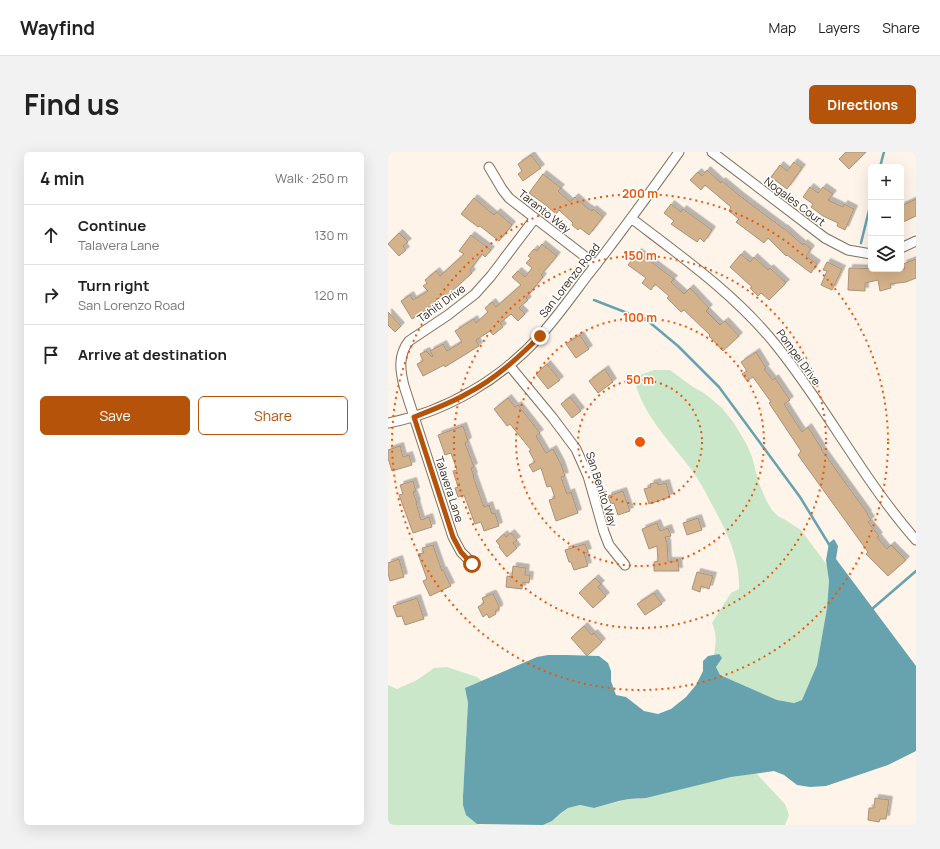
<!DOCTYPE html>
<meta charset="utf-8">
<style>
:root{--surface:#fff;--page:#f2f2f2;--text:#222;--muted:#767676;--line:#e0e0e0;--accent:#b45309}
body{margin:0;font-family:Manrope,sans-serif;background:var(--page);color:var(--text)}
.controls{position:absolute;right:12px;top:12px;display:grid;overflow:hidden;border-radius:6px;box-shadow:0 4px 16px #0002}
.controls button{width:36px;height:36px;display:grid;place-items:center;padding:0;border:0;border-bottom:1px solid var(--line);background:var(--surface);color:var(--text);font:20px sans-serif}
.stop{position:absolute;width:12px;height:12px;margin:-9px;border:3px solid #b45309;border-radius:50%;background:#fff}
.stop.end{background:#b45309;border-color:#fff;box-shadow:0 1px 4px #0008}
.list{margin:0;padding:0;list-style:none}
h2{display:flex;justify-content:space-between;align-items:center;height:52px;margin:0;padding:0 16px;font-size:17px}
h2 small{font-size:13px;font-weight:400;color:var(--muted)}
.list li{display:grid;grid-template-columns:26px 1fr auto;gap:12px;align-items:center;box-sizing:border-box;height:60px;padding:0 16px;border-top:1px solid var(--line)}
.list b{display:block;font-size:15px;white-space:nowrap}
.list p{margin:0;font-size:13px;white-space:nowrap;color:var(--muted)}
.list em{font-size:13px;font-style:normal;color:var(--muted)}
.actions{display:flex;gap:8px;padding:12px 16px}
.actions a{flex:1;padding:9px 0;border:1px solid var(--accent);border-radius:6px;text-align:center;font-size:14px;color:var(--accent)}
.actions .main{background:var(--accent);color:#fff}
.icon{flex:none;width:22px;height:22px;fill:none;stroke:currentColor;stroke-width:2;stroke-linecap:round;stroke-linejoin:round}
.map{position:relative;flex:none;width:528px;height:673px;overflow:hidden;border-radius:6px}
header{display:flex;align-items:center;gap:24px;box-sizing:border-box;height:56px;padding:0 20px;background:var(--surface);border-bottom:1px solid var(--line)}
header strong{font-size:19px}
nav{display:flex;gap:22px;margin-inline-start:auto;font-size:14px}
.intro{display:flex;align-items:center;justify-content:space-between;box-sizing:border-box;height:96px;padding:0 24px}
h1{margin:0;font-size:28px}
.button{padding:10px 18px;border-radius:6px;background:var(--accent);color:#fff;font-size:14px;font-weight:700}
main{display:flex;gap:24px;padding:0 24px}
aside{flex:1;background:var(--surface);border-radius:6px;box-shadow:0 4px 16px #0002}
.map>svg:first-child{display:block}
</style>
<header>
<strong>Wayfind</strong>
<nav><a>Map</a><a>Layers</a><a>Share</a></nav>
</header>
<div class="intro"><h1>Find us</h1><a class="button">Directions</a></div>
<main>
<aside>
<h2>4 min<small>Walk · 250 m</small></h2>
<ul class="list">
<li><svg class="icon" aria-label="ahead" viewBox="0 0 24 24"><path d="M12 20V5M6 11l6-6 6 6"/></svg><div><b>Continue</b><p>Talavera Lane</p></div><em>130 m</em></li>
<li><svg class="icon" aria-label="right" viewBox="0 0 24 24"><path d="M7 20v-9h11M14 6l5 5-5 5"/></svg><div><b>Turn right</b><p>San Lorenzo Road</p></div><em>120 m</em></li>
<li><svg class="icon" aria-label="arrive" viewBox="0 0 24 24"><path d="M6 21V4h12l-3 4 3 4H6"/></svg><div><b>Arrive at destination</b></div></li>
</ul>
<div class="actions"><a class="main">Save</a><a>Share</a></div>
</aside>
<div class="map">
<svg width="528" height="673" viewBox="0 0 528 673">
<defs>
<filter id="shadow"><feDropShadow dx="3.5" dy="-3.5" stdDeviation="0" flood-color="#0004"/></filter>
</defs>
<rect width="100%" height="100%" fill="#fef4ea"/>
<!-- green -->
<path fill="#cae8c9" d="M266 218H282L305 235 316 241 334 256 346 271 359 293 364 305 371 331 378 348 384 358 391 365 396 367 413 378 439 413 441 429 439 456 434 486 429 513 415 548 406 551 389 548 332 523 328 515 331 502 326 503C328 491 329 482 324 471L343 441 351 437C352 405 338 378 323 351 317 339 311 328 303 317 283 291 258 266 248 234L252 223Z
M59 515 89 525 94 529 77 536 80 551 75 644 89 672 92 673H0V533L9 537 29 528 46 516Z
M368 621 397 652 401 663 397 673H155L164 669 180 656 192 653 206 656 241 647H249L343 625Z"/>
<!-- water -->
<path fill="#67a3af" d="M446 387 450 394 448 407 528 514V599L500 613 438 634 422 635 409 633 396 623 386 619 365 622 343 625 258 646 241 647 231 649 206 656 192 653 180 656 173 661 164 669 155 673 89 672 78 663 75 653V644L80 551 77 536 149 505 160 503H178L211 504 220 511 223 519V529L228 543 238 545 256 559 270 562 283 557 298 545 308 533 315 519V509L320 504 331 502 334 506 328 515 332 523 389 548 406 551 414 548 429 513 439 456 441 429 438 408 441 391Z"/>
<g fill="none" stroke-linecap="round" stroke-linejoin="round">
<!-- stream -->
<path stroke="#67a3af" stroke-width="2.5" d="M492 15 496 0
M473 91 483 50
M206 148 260 169 290 194 331 235 412 345 442 394
M484 457 528 419"/>
</g>
<!-- building -->
<path fill="#d4b28b" stroke="#a9937b" filter="url(#shadow)" d="M458 0H478L461 17 451 7Z
M143 3 153 16 135 29 130 22 134 19 130 12Z
M406 10 414 16 399 37 383 25 392 13 399 19Z
M319 18 333 31 334 29 352 44 396 77V76L415 93 416 91 423 97 418 104 429 112 423 121 399 103 398 104 380 86 376 91 348 70 351 67 341 59 343 55 317 33 313 38 302 28 310 20 314 24Z
M155 22 173 36 170 39 182 50 187 45 198 55 204 59 205 57 215 65 201 83 192 76 190 78 184 73 185 71 171 58 168 62 159 54 141 41Z
M422 35 430 41 435 35 445 42 440 48 455 55 456 52 466 57 457 78 449 74 450 71 435 64 423 55 425 52 415 45Z
M86 46 106 63 109 60 124 73 111 89 92 74 90 75 73 62Z
M528 47V64L513 71V54Z
M283 52 293 60 295 57 324 78 316 90 312 86 309 90 283 72 286 69 276 61Z
M11 81 20 90 15 94 18 98 11 104 0 92Z
M83 83 103 98 97 105 94 102 82 118 84 121 62 141 59 144 56 142 42 154 43 156 24 167 13 149 22 143 25 148 40 139 35 134 39 131 37 128 48 119 52 124 76 102 71 99Z
M154 92 169 104 153 123 155 125 138 146 140 148 131 156 137 162 130 169 123 162 112 171 115 175 105 183 102 179 88 188 91 194 57 215 56 213 35 224 29 212 35 209 32 202 38 199 44 205 45 204 42 199 55 192 59 199 74 190 67 179 86 167 88 171 100 160 97 156 104 150 108 155 133 133 124 125 130 119 137 125 144 116 138 111 143 106 140 104 146 97 149 99Z
M250 100 286 127 283 130 296 142 302 136 321 156 318 159 332 173 337 169 351 184 335 199 321 184 322 183 296 158 293 160 279 146 281 144 267 132 263 138 254 131 258 126 240 113Z
M353 102 362 110 366 105 380 118 382 116 398 131 381 148 373 141 370 144 362 136 364 135 342 115Z
M528 107V126L518 130 502 132 503 136 492 139 490 128 477 131V139L460 138 461 116 495 117V118L517 117 515 112Z
M439 110 454 117 444 138 433 133 439 119 435 118Z
M0 160 13 174 7 180 0 173Z
M192 183 201 197 188 206 178 192Z
M368 200 378 216 376 217 385 228 387 226 402 248 396 252 414 280 420 275 434 297H433L480 362H479L483 368 480 370 491 384 489 385 499 397 503 393 518 408 500 424 478 402 480 400 410 303 413 299 381 251 383 250 365 225 359 229 354 222 359 219 353 210Z
M159 212 172 228 160 237 148 222Z
M217 217 225 230 210 241 201 229Z
M182 245 193 259 184 266 173 252Z
M120 246 127 255 130 253 152 281 148 284 158 301 165 297 173 312 177 324 173 325 179 342 183 340 190 361 168 369 161 348 167 346 163 334 159 335 153 316 145 320 141 313 147 310 141 299 143 298 122 272 119 274 106 257Z
M75 274 80 289 77 291 86 315 83 316 86 324H85L96 355 101 353 104 362 107 361 111 374 96 379 93 370 87 372 76 343 70 345 67 336 70 335 65 319 69 318 63 301 57 303 50 283Z
M12 294 15 305 21 303 24 313 4 319 0 306V298Z
M25 329 28 339 25 340 29 351H28L33 368 41 365 44 375 25 381 11 343 15 342 12 333Z
M269 330 270 333 278 331 282 345 261 352 256 337 263 335 262 332Z
M235 339 242 359 230 363 226 351 223 352 220 344Z
M310 366 314 378 299 383 295 371Z
M269 371 272 379 280 376 283 384 277 385 279 391 280 409H290L291 419H266V410L270 409 269 394 261 397 254 377Z
M123 381 129 388 125 391 129 396 119 405 111 395 112 394 108 389 116 382 118 385Z
M197 392 200 400 196 401 200 414 186 418 183 410H181L177 398Z
M45 393 54 419 55 418 63 434 42 444 35 429 39 427 30 402 36 401 34 396Z
M11 407 16 425 2 429 0 421V411Z
M125 414 138 416 137 423H142L141 431 135 430 134 437 118 435 119 424 124 425Z
M309 420 325 424 321 437 313 434 312 440 304 437Z
M207 426 213 432 210 435 218 444 205 456 191 441Z
M266 441 274 452 257 463 249 452Z
M103 442H105L111 454V457L107 459 108 462 101 466 99 462 95 465 90 455 96 451 94 446Z
M29 446 36 467 17 473 14 464 9 465 5 454Z
M196 474 204 483 206 481 214 490 199 504 183 486Z
M487 646 501 648 498 667H492L491 670 480 668 481 656H486Z"/>
<g fill="none" stroke-linecap="round" stroke-linejoin="round">
<!-- minor casing -->
<g stroke="#857059" stroke-width="11">
<path id="minor" d="M324 0 437 86 460 98 483 102
M101 15 114 37 121 46 208 113
M243 66C294 105 348 143 388 193 439 256 475 328 528 388
M513 96 528 89
M121 213 164 265 188 297 200 324 216 380 221 393 237 413
M0 271C58 260 113 227 152 184 169 165 184 144 199 124 231 84 261 42 291 0
M85 412 73 400 65 385 16 234C12 218 10 203 21 189L60 163 87 142 103 124 147 66"/>
</g>
<!-- minor -->
<use href="#minor" stroke="#fff" stroke-width="9"/>
</g>
<g fill="none" stroke-linecap="round" stroke-linejoin="round">
<!-- route -->
<path stroke="#b45309" stroke-width="5" d="M84 412 73 400 65 385 26 265C44 258 63 251 80 241 107 227 130 206 152 184"/>
</g>
<!-- distance rings -->
<g fill="none" stroke="#e8590c" stroke-width="2" stroke-dasharray="2 4">
<circle cx="252" cy="290" r="62"/>
<circle cx="252" cy="290" r="124"/>
<circle cx="252" cy="290" r="186"/>
<circle cx="252" cy="290" r="248"/>
</g>
<g text-anchor="middle" dominant-baseline="central" stroke-width="3" stroke-linejoin="round" paint-order="stroke">
<!-- street labels -->
<g font-size="11" fill="#2e261c" stroke="#fff">
<text transform="translate(407 49) rotate(37)">Nogales Court</text>
<text transform="translate(157 59) rotate(38)">Taranto Way</text>
<text transform="translate(181 128) rotate(-52)">San Lorenzo Road</text>
<text transform="translate(53 151) rotate(-36)">Tahiti Drive</text>
<text transform="translate(411 205) rotate(54)">Pompei Drive</text>
<text transform="translate(62 337) rotate(72)">Talavera Lane</text>
<text transform="translate(214 337) rotate(72)">San Benito Way</text>
</g>
</g>
<circle cx="252" cy="290" r="6" fill="#e8590c" stroke="#fff" stroke-width="2"/>
<g font-size="12" text-anchor="middle" font-weight="bold" fill="#e8590c" stroke="#fff" stroke-width="3" stroke-linejoin="round" paint-order="stroke">
<text x="252" y="46">200 m</text>
<text x="252" y="108">150 m</text>
<text x="252" y="170">100 m</text>
<text x="252" y="232">50 m</text>
</g>
</svg>
<div class="controls">
<button>+</button>
<button>−</button>
<button><svg class="icon" aria-label="layers" viewBox="0 0 24 24"><path d="M12 4l9 5-9 5-9-5zM3 14l9 5 9-5"/></svg></button>
</div>
<div class="stop" style="left:84px;top:412px"></div>
<div class="stop end" style="left:152px;top:184px"></div>
</div>
</main>
